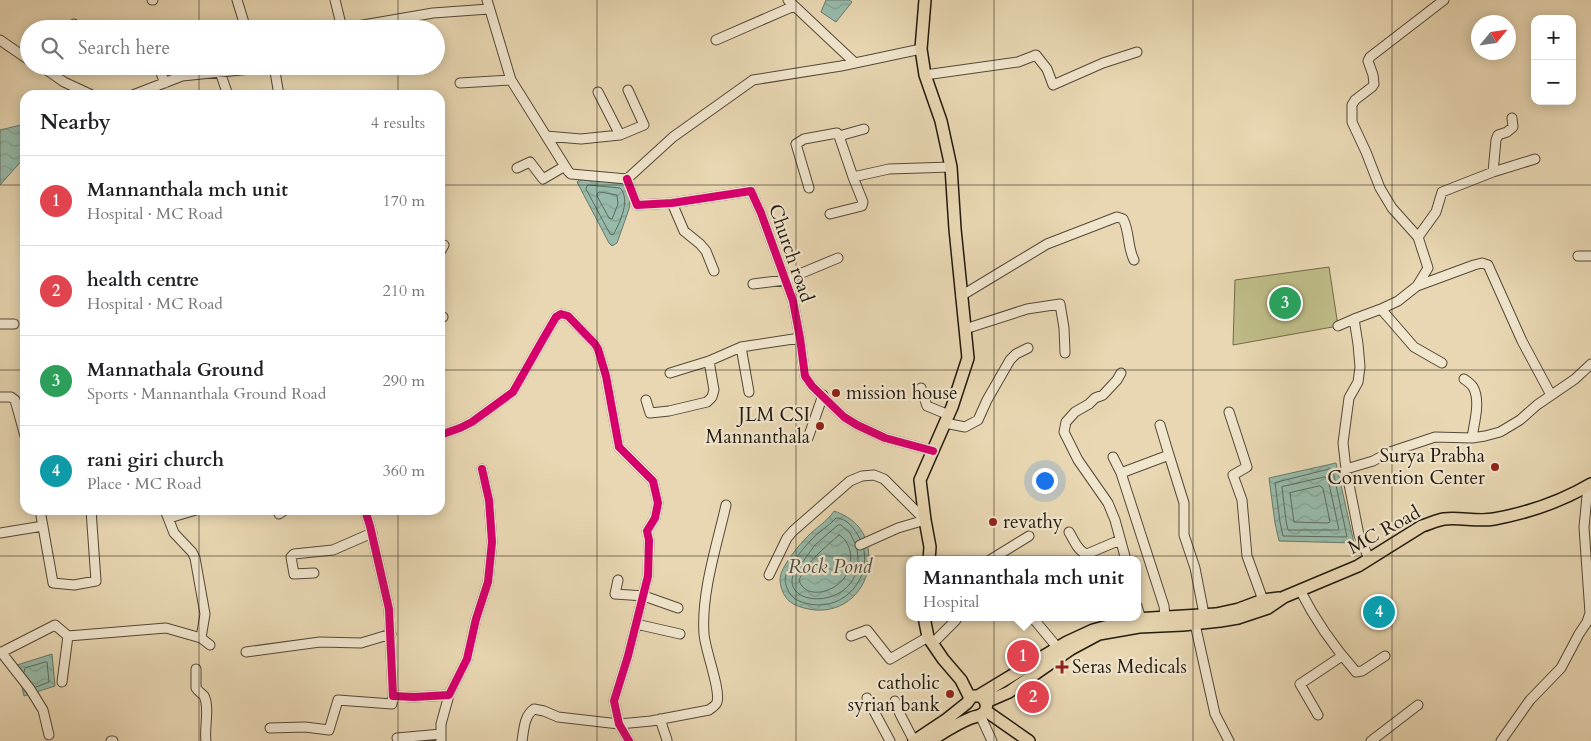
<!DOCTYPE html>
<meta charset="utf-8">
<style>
:root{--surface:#fff;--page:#f6f6f6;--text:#202124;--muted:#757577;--line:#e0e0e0;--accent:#0f766e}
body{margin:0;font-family:Cardo,serif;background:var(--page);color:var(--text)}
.controls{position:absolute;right:15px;top:15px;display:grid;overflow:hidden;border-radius:10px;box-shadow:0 2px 12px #0003}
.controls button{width:45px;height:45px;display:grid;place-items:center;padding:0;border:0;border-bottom:1px solid var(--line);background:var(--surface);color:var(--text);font:25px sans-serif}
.compass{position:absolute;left:1471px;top:15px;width:45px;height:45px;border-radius:50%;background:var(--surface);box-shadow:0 2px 12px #0003;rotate:61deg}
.you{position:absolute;left:1044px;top:480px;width:18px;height:18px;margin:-12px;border:4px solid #fff;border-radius:50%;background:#1a73e8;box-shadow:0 0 0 8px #1a73e833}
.badge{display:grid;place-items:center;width:32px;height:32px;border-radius:50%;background:var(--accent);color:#fff;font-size:16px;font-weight:700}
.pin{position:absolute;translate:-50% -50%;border:2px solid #fff;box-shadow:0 1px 5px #0006}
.popup{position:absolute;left:906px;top:556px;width:235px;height:65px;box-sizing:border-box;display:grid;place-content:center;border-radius:10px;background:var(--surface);filter:drop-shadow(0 1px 4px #0005);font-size:16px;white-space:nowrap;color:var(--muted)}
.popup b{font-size:19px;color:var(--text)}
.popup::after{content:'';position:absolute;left:50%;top:100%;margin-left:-10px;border:10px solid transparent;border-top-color:var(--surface)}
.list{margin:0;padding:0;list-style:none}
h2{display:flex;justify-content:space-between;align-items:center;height:65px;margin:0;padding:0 20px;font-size:21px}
h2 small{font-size:16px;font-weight:400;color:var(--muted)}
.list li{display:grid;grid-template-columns:32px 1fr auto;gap:15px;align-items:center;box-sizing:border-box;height:90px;padding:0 20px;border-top:1px solid var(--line)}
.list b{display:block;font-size:19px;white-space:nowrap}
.list p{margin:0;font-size:16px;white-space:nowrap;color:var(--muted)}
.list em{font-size:16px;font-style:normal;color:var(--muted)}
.icon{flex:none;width:28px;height:28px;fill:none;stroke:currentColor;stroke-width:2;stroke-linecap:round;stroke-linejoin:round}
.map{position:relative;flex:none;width:1591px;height:741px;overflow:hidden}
.search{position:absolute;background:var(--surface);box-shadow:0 2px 12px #0003;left:20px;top:20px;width:425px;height:55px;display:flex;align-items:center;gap:12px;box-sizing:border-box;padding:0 18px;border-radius:28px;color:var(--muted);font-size:19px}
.panel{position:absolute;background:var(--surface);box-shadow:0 2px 12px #0003;left:20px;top:90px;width:425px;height:425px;border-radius:15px}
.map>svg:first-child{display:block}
</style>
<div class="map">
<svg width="1591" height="741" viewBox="0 0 1591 741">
<defs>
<pattern id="water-waves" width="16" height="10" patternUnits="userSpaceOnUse" patternTransform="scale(1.25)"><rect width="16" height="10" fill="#97baaa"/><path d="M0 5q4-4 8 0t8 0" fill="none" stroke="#829f91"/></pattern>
</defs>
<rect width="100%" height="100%" fill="#e8d7b2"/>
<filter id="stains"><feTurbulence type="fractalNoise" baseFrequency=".004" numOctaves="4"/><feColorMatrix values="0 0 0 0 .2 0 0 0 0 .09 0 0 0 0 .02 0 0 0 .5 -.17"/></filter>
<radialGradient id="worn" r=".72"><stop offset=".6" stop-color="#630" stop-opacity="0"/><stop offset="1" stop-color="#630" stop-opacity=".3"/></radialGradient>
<!-- green -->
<path fill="#bebc87" stroke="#706a4a" d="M1329 267 1338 326 1233 345 1235 280Z"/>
<!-- water -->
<path fill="url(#water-waves)" stroke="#687a6c" d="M826 0H849L852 2 836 22 821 12Z
M25 124V157L0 185V130Z
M580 179 623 183C629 191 631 199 629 209L617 243 612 246 609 243 577 182Z
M1336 463 1354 543 1279 541 1275 523 1269 478Z
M834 511C852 517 865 529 868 548 875 587 843 619 804 608 793 605 786 601 782 590 780 584 779 578 782 571 787 560 798 546 807 537 815 528 827 522 834 511Z
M52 654 55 686 24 696 17 665Z"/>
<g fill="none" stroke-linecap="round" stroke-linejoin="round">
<!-- shore -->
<path stroke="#5c6a5c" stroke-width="1" d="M589 185 620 188C631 199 620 223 613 235L610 234 586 189 587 186Z
M600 192 617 195 618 204 612 219 609 218 597 196V194Z
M1330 469 1333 471 1347 537 1283 536 1280 522 1275 483Z
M1325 477 1328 479 1339 530H1288L1286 521 1282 487Z
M1320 486 1323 488 1330 522 1327 523 1294 522 1290 493Z
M839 535C845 538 848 544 850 551 858 588 806 606 799 580 808 561 823 549 839 535Z
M860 539C855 529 847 518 836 518 828 527 818 532 810 541 802 550 793 561 787 572 784 579 785 584 788 590 791 598 798 601 805 603 839 613 870 584 864 550
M855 543 850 533 841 525H838L815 545 793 575C782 611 868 609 857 550
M24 672 25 668 45 662H47L49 682 36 687"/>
<!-- minor casing -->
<g stroke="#544837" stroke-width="11">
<path id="minor" d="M152 0H153
M237 0 246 29
M335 0 342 28
M487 0 511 80 568 171 571 174 627 179
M788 0 855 63
M71 29 74 24
M340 29 433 13 489 9
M0 40 29 60
M716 40 794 6
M41 66 64 82 92 95
M158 66 165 83
M274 66 279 95
M220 72 228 95
M925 75 1018 62 1036 55 1047 69 1053 85 1103 63 1137 52
M460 83 511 80
M598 92 620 135
M133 95 182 76 260 68V66
M546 136 581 139 620 135 644 125 628 90
M517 168 530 162 543 179 565 166
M1493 172 1496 140 1498 135 1507 132 1513 127 1512 118
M853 177 889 169 951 167
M627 179 637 205 672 203 751 191 761 213 793 301 800 338 805 376 812 386 844 417 857 425 885 438 933 451
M627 179 673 137 753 80 841 66 921 49
M809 188 796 144 804 139 837 133 839 136
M672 203 684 231 700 244 706 251 714 271
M830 214 862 206 863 202 853 177 839 136 864 129
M1418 237 1392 208 1380 188 1366 152 1352 122V105L1355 100 1372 87 1374 84 1373 75 1368 61 1370 57 1444 0
M440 252 444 245
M1578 256H1591
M753 284 785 280 838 258
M1417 286 1428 268 1418 237 1436 212 1442 192 1493 172 1535 159
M961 296 1047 244 1117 217 1123 219C1130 232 1127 246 1134 260
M1381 309 1414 347 1442 363
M440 316 443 317
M1354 319 1381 309 1398 301 1417 286 1474 265 1482 263 1488 265 1522 341 1551 395
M0 324H14
M1338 326 1354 319 1358 344 1360 367 1358 382 1349 398 1343 443 1346 469 1359 535 1369 559
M965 329 1027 309 1060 304 1064 328 1065 353
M741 347 749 392
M670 373 709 361 741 347 800 338
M1121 373 1117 380 1103 395 1095 398 1089 404 1075 412 1066 422 1064 432 1078 460 1108 503 1115 520 1126 560
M1464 379C1467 381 1471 384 1473 387 1481 401 1474 423 1472 438
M921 388 927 406 949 415
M0 397H11L15 400 25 436
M646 400 650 413 669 411 707 402 712 397 714 390 709 361
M1229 412 1247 467 1233 475 1242 500 1247 556 1263 600
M945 423 965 427 978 420 987 400 1010 360 1016 354 1028 348
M1160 425 1169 455
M440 435 460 428 472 422 513 392 542 341 556 317 561 314 568 316 595 344 598 349 606 376 619 447 653 481 658 503 655 518 647 531 649 540 648 576 628 656 614 701 619 724 629 741
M808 438 823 395
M1113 457 1121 473
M1346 469 1373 461 1390 452 1435 437 1472 438 1485 436 1500 432 1520 420 1537 405 1575 379 1591 364
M40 510 53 583 74 585 96 581 91 510
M165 510 174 533 192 552 195 558 205 614 201 638 210 645
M365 510 370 526 389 609 393 696 414 697 449 695 467 659 476 619 488 582 492 542 489 500 482 469
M279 514 285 510
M169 518 196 510
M1069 532C1074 540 1078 552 1087 554L1120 540
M0 533 43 526
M990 560 1029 536
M314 573 294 574 291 557 294 554 333 550 372 533
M769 575 787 538 793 531 850 481 862 476 874 475 884 479 925 520 898 528 860 545
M618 580 615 594 644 596 678 608
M1300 590C1315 620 1334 647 1356 672L1362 671 1385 656
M1137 606 1141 619
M1032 617 1057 647
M1165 617 1164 606 1121 473 1169 455 1184 503V535L1195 568 1204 614
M636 624 680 634
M1195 624 1215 714 1229 741
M851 636 867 630 890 659 928 637
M933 643 956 620
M1 652 30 689 43 710 49 735
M246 652 320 642 361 643 391 634
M0 653 55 625 68 636
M196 669V688C198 691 201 693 204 696 210 707 204 728 206 741
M62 682 68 636 166 628 201 638
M867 698 890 741
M895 701 900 714 914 741
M980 715 992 741
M1318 715 1300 684 1342 656
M660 719 667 740
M270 728 305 727 329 730 338 700 392 704 393 696
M397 738 441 734
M111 741H113
M441 741V724L449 695
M522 741C524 729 524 716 534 709L544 711 558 717 619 724 651 721 709 710C711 708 716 706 717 702 721 690 705 650 704 634 701 593 717 545 726 505
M1371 741 1418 705
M1501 741 1530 700 1561 668 1579 634 1587 622 1590 613 1584 527 1588 486"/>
</g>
<!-- major casing -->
<g stroke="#22190e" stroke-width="14">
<path id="major" d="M925 0 921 49 925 75 941 121 951 167 955 229 968 358 952 407 920 480 925 520 930 547 929 560
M924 617 928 637 943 659 961 680 970 698
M986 702 1009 692 1071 649 1099 634 1139 627 1183 625 1220 621 1238 618 1268 608 1284 597 1358 566 1422 526C1429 524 1437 520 1444 519 1460 517 1478 522 1494 519 1527 513 1562 501 1591 484
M986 711 1029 741
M914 741 947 719 967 703 972 696H978L1067 642 1093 630 1135 619 1216 614 1239 609 1263 600 1279 598
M930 741C944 732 956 724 971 718 976 716 982 716 985 711 988 706 986 701 982 697"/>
</g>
<!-- minor -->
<use href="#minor" stroke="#f0e5cd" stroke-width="9"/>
<!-- major -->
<use href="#major" stroke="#e8d7b2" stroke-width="11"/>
<!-- cycleway casing -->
<g stroke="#f0e5cd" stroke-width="11">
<path id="cycleway" d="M627 179 637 205 672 203 751 191 761 213 793 301 800 338 805 376 812 386 844 417 857 425 885 438 933 451
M440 435 460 428 472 422 513 392 542 341 556 317 561 314 568 316 595 344 598 349 606 376 619 447 653 481 658 503 655 518 647 531 649 540 648 576 628 656 614 701 619 724 629 741
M365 510 370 526 389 609 393 696 414 697 449 695 467 659 476 619 488 582 492 542 489 500 482 469"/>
</g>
<!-- cycleway -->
<use href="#cycleway" stroke="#d6006c" stroke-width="8"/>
</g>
<!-- grid -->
<path fill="none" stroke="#22190e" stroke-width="1" stroke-opacity="0.55" d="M199 0V29M398 0V29M597 0V741M796 0V741M994 0V741M1193 0V741M1392 0V741M199 66V95M398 66V95M0 185H25M440 185H1591M0 370H25M440 370H1591M199 510V741M398 510V741M0 556H1591"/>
<!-- markers -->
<g fill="#8f2418" stroke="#f0e5cd" stroke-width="2">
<circle cx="836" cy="393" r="5"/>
<circle cx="820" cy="426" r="5"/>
<circle cx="1495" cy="467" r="5"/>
<circle cx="993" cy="522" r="5"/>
<path d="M1059.5 659.5h5v5h5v5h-5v5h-5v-5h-5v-5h5z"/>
<circle cx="950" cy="694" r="5"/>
</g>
<g text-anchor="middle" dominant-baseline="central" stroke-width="4.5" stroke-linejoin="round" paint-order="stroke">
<!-- street labels -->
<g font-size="19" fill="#22190e" stroke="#f0e5cd">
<text transform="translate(791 253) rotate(71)">Church road</text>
<text transform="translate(1384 530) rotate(-29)">MC Road</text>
</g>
<!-- poi labels -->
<g font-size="19" fill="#22190e" stroke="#f0e5cd" text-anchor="start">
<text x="846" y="393">mission house</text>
<text x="810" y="415" text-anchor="end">JLM CSI<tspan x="810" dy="22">Mannanthala</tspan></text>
<text x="1485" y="456" text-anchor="end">Surya Prabha<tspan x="1485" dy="22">Convention Center</tspan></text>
<text x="1003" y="522">revathy</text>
<text x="1072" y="667">Seras Medicals</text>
<text x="940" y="683" text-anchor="end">catholic<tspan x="940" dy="22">syrian bank</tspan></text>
</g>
<!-- water labels -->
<g font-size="20" font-style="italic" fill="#4b5145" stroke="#f0e5cd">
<text x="830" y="566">Rock Pond</text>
</g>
</g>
<rect width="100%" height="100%" filter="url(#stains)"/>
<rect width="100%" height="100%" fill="url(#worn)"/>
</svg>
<div class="controls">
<button>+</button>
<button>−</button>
</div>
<svg class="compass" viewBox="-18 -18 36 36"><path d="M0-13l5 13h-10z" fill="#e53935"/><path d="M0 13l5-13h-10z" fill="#757577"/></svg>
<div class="you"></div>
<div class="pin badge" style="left:1023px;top:656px;background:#e0444e">1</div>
<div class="popup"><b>Mannanthala mch unit</b>Hospital</div>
<div class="pin badge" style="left:1033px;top:697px;background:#e0444e">2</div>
<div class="pin badge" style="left:1285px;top:303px;background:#2e9e5b">3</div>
<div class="pin badge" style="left:1379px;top:612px;background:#0f9aa8">4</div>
<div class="search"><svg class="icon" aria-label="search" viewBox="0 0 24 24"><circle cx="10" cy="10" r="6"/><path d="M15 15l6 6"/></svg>Search here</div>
<section class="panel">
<h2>Nearby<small>4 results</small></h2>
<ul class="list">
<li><span class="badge" style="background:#e0444e">1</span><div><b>Mannanthala mch unit</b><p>Hospital · MC Road</p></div><em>170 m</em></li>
<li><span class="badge" style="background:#e0444e">2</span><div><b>health centre</b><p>Hospital · MC Road</p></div><em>210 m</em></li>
<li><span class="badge" style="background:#2e9e5b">3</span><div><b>Mannathala Ground</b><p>Sports · Mannanthala Ground Road</p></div><em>290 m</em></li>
<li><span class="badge" style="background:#0f9aa8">4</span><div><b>rani giri church</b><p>Place · MC Road</p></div><em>360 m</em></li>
</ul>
</section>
</div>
